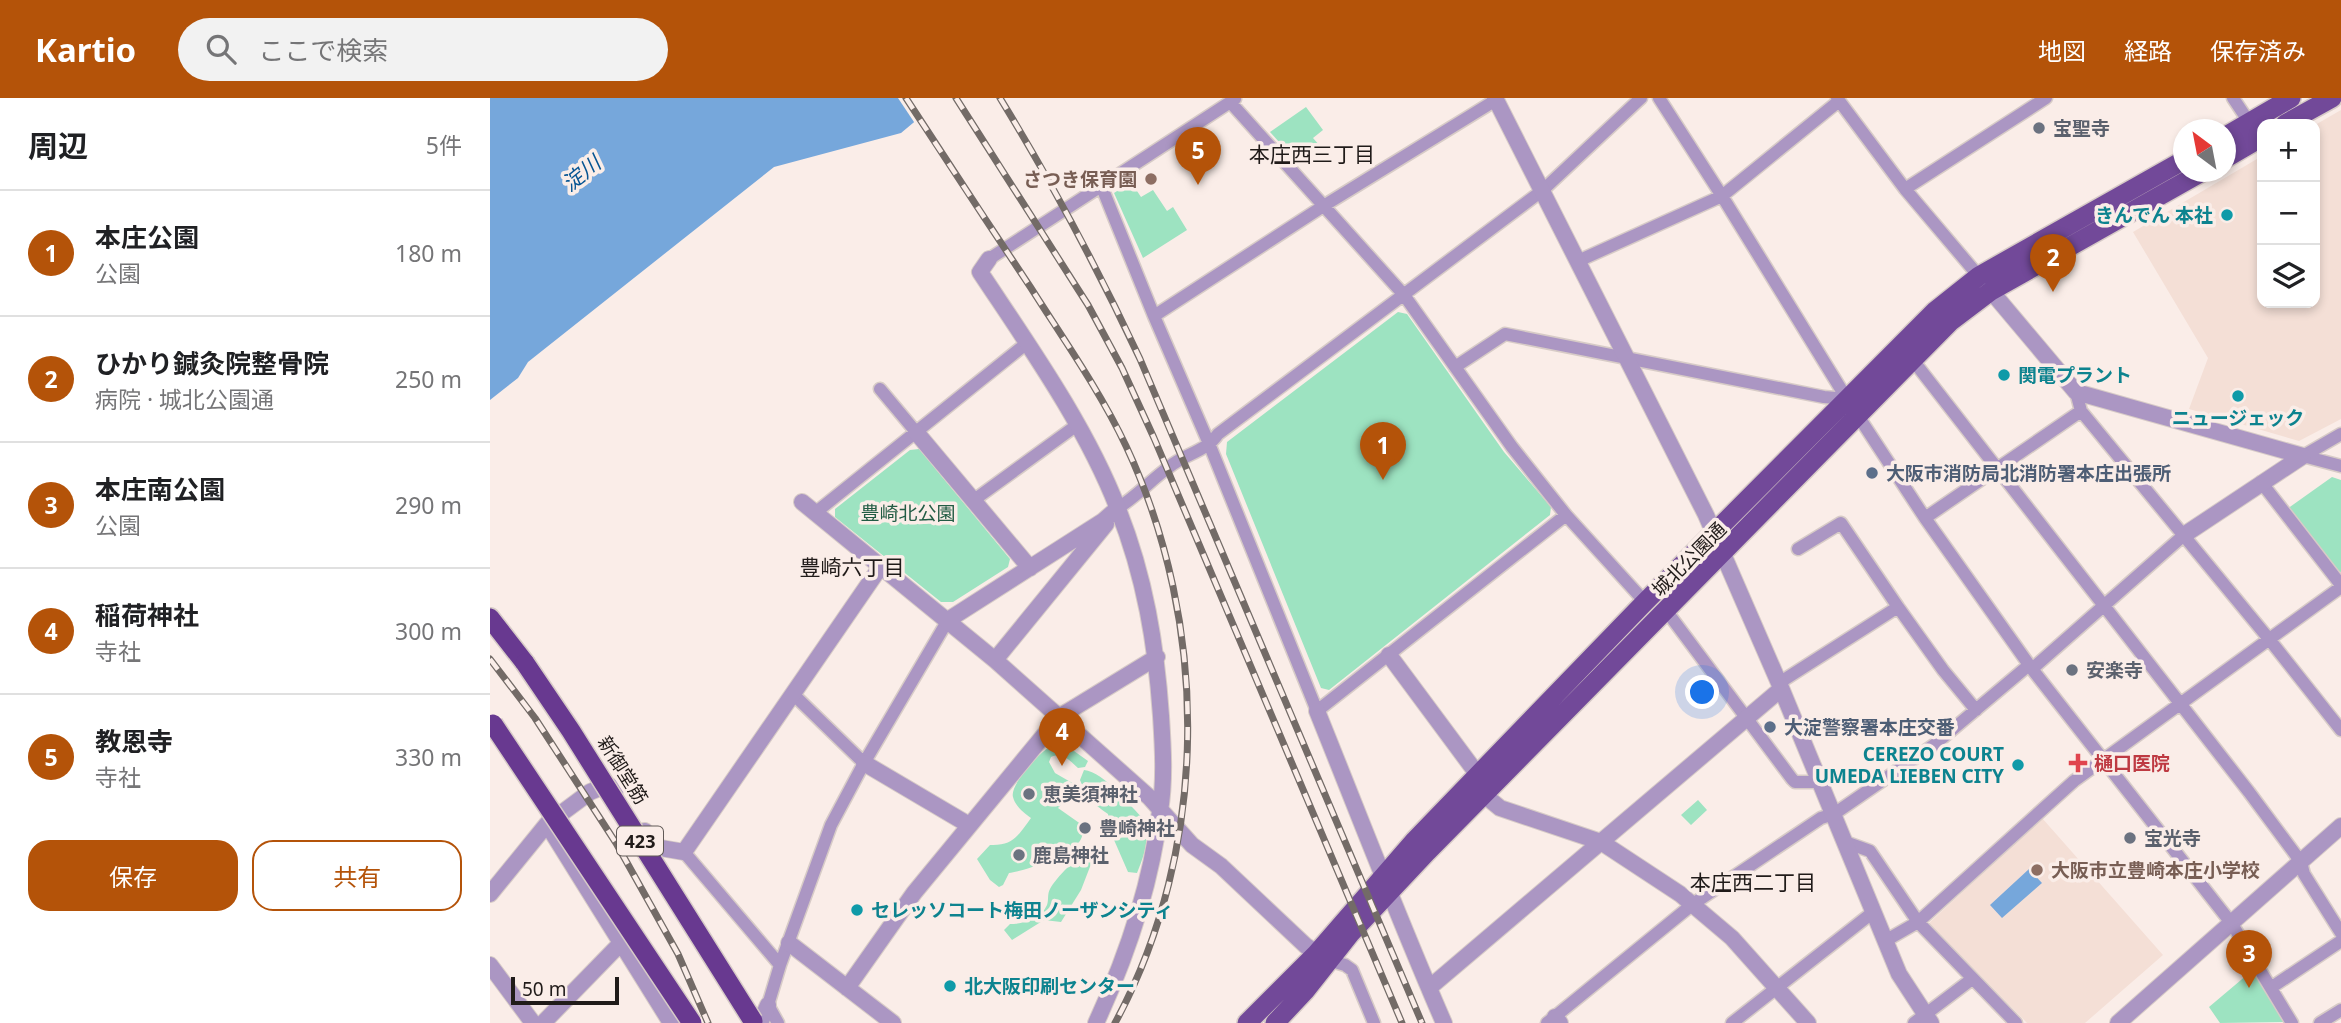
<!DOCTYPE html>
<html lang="ja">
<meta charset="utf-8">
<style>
:root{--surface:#fff;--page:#f2f2f2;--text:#202124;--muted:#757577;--line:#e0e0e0;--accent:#b45309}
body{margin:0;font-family:"Noto Sans","Noto Sans JP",sans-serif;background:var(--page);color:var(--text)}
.controls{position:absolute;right:21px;top:21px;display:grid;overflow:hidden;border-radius:14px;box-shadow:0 4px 10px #0003}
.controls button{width:63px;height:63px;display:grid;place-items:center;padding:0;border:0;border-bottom:2px solid var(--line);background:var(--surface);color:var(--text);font:35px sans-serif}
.compass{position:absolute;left:1683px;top:21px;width:63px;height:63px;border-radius:50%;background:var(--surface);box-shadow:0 4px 10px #0003;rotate:328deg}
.scale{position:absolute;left:21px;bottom:18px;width:108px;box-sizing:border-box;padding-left:7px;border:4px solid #201b19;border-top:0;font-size:19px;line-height:24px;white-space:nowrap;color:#201b19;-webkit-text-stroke:5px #faede8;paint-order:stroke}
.you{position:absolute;left:1213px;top:595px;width:24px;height:24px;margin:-18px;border:5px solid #fff;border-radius:50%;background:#1a73e8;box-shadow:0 0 0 10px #1a73e833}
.badge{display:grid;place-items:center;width:46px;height:46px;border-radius:50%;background:var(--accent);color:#fff;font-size:23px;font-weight:700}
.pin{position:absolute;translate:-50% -58px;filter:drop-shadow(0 2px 4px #0008)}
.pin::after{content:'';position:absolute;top:37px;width:24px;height:21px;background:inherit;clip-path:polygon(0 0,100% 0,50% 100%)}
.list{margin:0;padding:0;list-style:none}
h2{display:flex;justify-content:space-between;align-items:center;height:91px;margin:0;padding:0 28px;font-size:30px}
h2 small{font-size:23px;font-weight:400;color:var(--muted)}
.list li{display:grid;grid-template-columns:46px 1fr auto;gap:21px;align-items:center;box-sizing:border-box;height:126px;padding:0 28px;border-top:2px solid var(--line)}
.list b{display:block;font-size:26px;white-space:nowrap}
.list p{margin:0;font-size:23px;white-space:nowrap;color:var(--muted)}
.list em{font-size:23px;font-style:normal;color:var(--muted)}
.actions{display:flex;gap:14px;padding:21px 28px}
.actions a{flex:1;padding:16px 0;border:2px solid var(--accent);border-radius:21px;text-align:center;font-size:24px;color:var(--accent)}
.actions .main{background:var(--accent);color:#fff}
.icon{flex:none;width:38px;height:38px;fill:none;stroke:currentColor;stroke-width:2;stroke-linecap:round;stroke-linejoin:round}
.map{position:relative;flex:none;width:1851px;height:925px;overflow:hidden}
header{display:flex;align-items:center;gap:42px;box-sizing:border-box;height:98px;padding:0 35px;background:var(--accent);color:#fff}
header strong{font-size:33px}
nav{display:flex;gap:38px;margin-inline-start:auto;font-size:24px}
.search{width:490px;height:63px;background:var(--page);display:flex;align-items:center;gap:18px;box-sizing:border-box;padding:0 24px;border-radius:38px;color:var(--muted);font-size:26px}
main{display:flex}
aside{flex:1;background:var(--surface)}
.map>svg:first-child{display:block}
</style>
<header>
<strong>Kartio</strong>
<div class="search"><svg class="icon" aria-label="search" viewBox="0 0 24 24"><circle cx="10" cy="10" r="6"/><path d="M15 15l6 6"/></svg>ここで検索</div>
<nav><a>地図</a><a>経路</a><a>保存済み</a></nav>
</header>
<main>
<aside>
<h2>周辺<small>5件</small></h2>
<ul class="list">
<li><span class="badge">1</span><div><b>本庄公園</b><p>公園</p></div><em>180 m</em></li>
<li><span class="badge">2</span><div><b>ひかり鍼灸院整骨院</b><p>病院 · 城北公園通</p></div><em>250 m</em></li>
<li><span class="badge">3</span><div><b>本庄南公園</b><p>公園</p></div><em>290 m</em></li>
<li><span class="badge">4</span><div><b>稲荷神社</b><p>寺社</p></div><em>300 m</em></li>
<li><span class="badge">5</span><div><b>教恩寺</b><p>寺社</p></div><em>330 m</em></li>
</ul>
<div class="actions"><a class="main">保存</a><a>共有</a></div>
</aside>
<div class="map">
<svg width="1851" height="925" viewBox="0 0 1851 925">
<rect width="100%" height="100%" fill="#faede8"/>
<!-- built -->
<path fill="#f4dfd6" d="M1851 12V321L1809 343 1699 311 1718 260 1643 134 1772 58V205H1825V27Z
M1552 720 1673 857 1595 925H1537L1439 825Z"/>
<!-- green -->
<path fill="#9de3c1" d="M816 9 833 32 823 40 830 48 809 66 780 34Z
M641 84 651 99 663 92 677 113 683 109 697 132 653 160 624 95Z
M908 214 917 216 1014 354 1061 409 1060 417 839 592 831 590 736 356 737 344Z
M429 351 520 461 518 469 463 504H451L345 419V411L420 352Z
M1842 379 1851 382V474L1846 473 1797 411Z
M568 645 577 648 598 663 595 669 588 670C580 663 573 654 561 659L559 664 565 675 584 686 585 693 568 710 595 729C593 734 592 742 588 745 576 758 536 773 519 775L513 787 509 789 500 782 487 761 500 747C523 748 528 738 541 720 535 716 525 708 523 699 519 686 556 646 568 645Z
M594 672C615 674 639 708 655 722 660 739 654 759 647 775L638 774 621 735 618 716C600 703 599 703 590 682Z
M1208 702 1217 712 1201 727 1191 717Z
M599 753 603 761 591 792 571 824 554 822 522 842 514 832 520 826C533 826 551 821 557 807 559 802 557 796 560 791 566 780 588 757 599 753Z
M1764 871 1795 920 1793 924 1730 925 1719 909Z"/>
<!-- water -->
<path fill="#76a7db" d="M0 0H453L411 35 284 69 38 264 28 280 0 302Z
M1539 771 1552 785 1512 820 1500 807Z"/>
<!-- pier -->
<path fill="#faede8" d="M408 0H456L426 27Z"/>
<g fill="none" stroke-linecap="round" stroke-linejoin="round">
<!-- minor casing -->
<g stroke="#d7cbc7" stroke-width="15">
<path id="minor" d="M1169 0 1232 98 1357 301 1435 420 1542 571 1742 826 1802 925
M1347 0 1415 91 1492 182
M1743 0 1759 24
M741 5 914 197 1022 349 1076 417 1155 504
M611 87 664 218 720 348 827 613 1076 417
M1415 91 1556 0
M499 161 745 1
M1088 163 1232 98 1349 3
M664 218 835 107 1006 2
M1422 261 1759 694 1811 764 1814 776 1851 835
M965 269 1015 236 1334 299 1357 301
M390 291 426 334
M1586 294 1591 313 1779 541 1851 632
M1813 358 1851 336
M1813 358 1851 368
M1771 384 1851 487
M484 402 587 327
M628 410C647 398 661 382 679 369 696 355 716 354 728 336L1053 92 1151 0
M325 415 537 245
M1435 420 1591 313
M1308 451 1351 425 1408 509
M1175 511 1302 681 1305 684H1330
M1542 571 1694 437
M1289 585 1408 509 1453 572 1486 612
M303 596 374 665
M1355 744 1380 753 1428 824 1526 925
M194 754 290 867
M1395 843 1428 824 1584 683 1851 489
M838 862 855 867 862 872 884 925
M1782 889 1851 843
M288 925 278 907 290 867 341 727 374 665 458 522
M1057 925 1203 806 1331 720 1344 716 1444 647 1539 567
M1242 925 1382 815
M1424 925 1482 881
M1830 925 1851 912"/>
</g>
<!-- tertiary casing -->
<g stroke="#d7cbc7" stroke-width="18">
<path id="tertiary" d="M1005 0 1216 417 1289 585 1409 876 1441 925
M499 161 490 174C539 248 596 328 628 411 655 479 666 546 671 618 673 649 675 682 670 713 661 787 637 858 606 925
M1501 193 1586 294 1813 358
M426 334 540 470
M312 404 505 562 659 699 702 747 731 768 816 848 836 861
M1694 437 1813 358
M458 522 613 423 628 410
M899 557 988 677
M505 562 616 426
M827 613C869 717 909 822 954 925
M374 665 479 727
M993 696 1010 710 1111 744 1190 796 1242 840 1318 925
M57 726 181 925
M155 733 165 749 194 754 391 468
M0 796 57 726 100 694 112 689 120 688 126 692
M299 845 403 925
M0 867 43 925
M357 890 424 795 569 619 667 559
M939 890 1291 591
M1065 919 1070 925
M53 925 131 845
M270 925 278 907
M1628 925 1851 728"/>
</g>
<!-- primary casing -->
<g stroke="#d7cbc7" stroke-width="22">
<path id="primary" d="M1795 26 1842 0
M1736 38 1801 0
M1736 60 1772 39
M757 925 826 856 925 742 1155 504 1445 213 1489 178 1694 62
M785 925 815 893 860 836 937 754 1460 224 1501 193 1712 74"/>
</g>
<!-- trunk casing -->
<g stroke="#d7cbc7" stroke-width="22">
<path id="trunk" d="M0 520 35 565"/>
</g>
<!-- minor -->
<use href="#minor" stroke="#ab96c3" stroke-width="12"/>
<!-- tertiary -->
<use href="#tertiary" stroke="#ab96c3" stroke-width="16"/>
<!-- primary -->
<use href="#primary" stroke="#724999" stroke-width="19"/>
<!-- trunk -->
<use href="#trunk" stroke="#683990" stroke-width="19"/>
<!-- rail casing -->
<g stroke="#736b67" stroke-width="7">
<path id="rail" d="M416 0C457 63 499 127 541 190 574 242 610 293 636 348 720 527 720 750 625 925
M466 0 598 207 632 270 664 340 912 925
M510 0C562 85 608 171 650 261L932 925
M0 561 45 620 126 745 188 856 218 925"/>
</g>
<!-- rail -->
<use href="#rail" stroke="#faede8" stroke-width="4.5" stroke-dasharray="13" stroke-linecap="butt"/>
<!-- trunk-bridge casing -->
<g stroke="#d7cbc7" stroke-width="22" stroke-linecap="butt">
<path id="trunk-bridge" d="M35 565 81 633 263 923
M3 626 202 925"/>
</g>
<!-- trunk-bridge -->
<use href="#trunk-bridge" stroke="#683990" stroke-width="19"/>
</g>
<!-- markers -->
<g fill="#6b7280" stroke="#faede8" stroke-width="2.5">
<circle cx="1549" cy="30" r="7"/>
<circle cx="1582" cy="572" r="7"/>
<circle cx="539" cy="696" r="7"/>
<circle cx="595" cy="730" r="7"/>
<circle cx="1640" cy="740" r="7"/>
<circle cx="529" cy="757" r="7"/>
</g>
<g fill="#8d6e63" stroke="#faede8" stroke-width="2.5">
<circle cx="661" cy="81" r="7"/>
<circle cx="1547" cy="772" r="7"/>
</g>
<g fill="#0f9aa8" stroke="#faede8" stroke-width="2.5">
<circle cx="1737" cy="117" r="7"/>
<circle cx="1514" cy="277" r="7"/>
<circle cx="1748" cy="298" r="7"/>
<circle cx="1528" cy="667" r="7"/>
<circle cx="367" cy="812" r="7"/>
<circle cx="460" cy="888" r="7"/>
</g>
<g fill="#5c6f8a" stroke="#faede8" stroke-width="2.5">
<circle cx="1382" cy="375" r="7"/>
<circle cx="1280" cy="629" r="7"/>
</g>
<path fill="#e0444e" stroke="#faede8" stroke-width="2.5" d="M1584.5 654.5h7v7h7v7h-7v7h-7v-7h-7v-7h7z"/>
<g text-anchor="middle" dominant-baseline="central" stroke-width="7" stroke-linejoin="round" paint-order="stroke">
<!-- shield labels -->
<rect fill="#faede8" stroke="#615a57" stroke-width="2" x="127" y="728.5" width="46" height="29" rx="5"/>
<g font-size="18" font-weight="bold" fill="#201b19">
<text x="150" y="743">423</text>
</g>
<!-- worship labels -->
<g font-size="19" font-weight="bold" fill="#5b616d" stroke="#faede8" text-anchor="start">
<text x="1563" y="30">宝聖寺</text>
<text x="1596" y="572">安楽寺</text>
<text x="553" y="696">恵美須神社</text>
<text x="609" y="730">豊崎神社</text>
<text x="1654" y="740">宝光寺</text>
<text x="543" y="757">鹿島神社</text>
</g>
<!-- education labels -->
<g font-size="19" font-weight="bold" fill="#785e54" stroke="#faede8" text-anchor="end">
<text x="647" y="81">さつき保育園</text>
<text x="1561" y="772" text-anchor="start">大阪市立豊崎本庄小学校</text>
</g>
<!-- culture labels -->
<g font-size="19" font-weight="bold" fill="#0d838f" stroke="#faede8" text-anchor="start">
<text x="1723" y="117" text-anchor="end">きんでん 本社</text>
<text x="1528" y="277">関電プラント</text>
<text x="1748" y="320" text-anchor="middle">ニュージェック</text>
<text x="1514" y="656" text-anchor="end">CEREZO COURT<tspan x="1514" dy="22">UMEDA LIEBEN CITY</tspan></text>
<text x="381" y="812">セレッソコート梅田ノーザンシティ</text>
<text x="474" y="888">北大阪印刷センター</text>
</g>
<!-- service labels -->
<g font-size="19" font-weight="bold" fill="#4e5e75" stroke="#faede8" text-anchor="start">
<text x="1396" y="375">大阪市消防局北消防署本庄出張所</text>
<text x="1294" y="629">大淀警察署本庄交番</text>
</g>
<!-- park labels -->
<g font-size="19" fill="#225c44" stroke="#faede8">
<text x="418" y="415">豊崎北公園</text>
</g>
<!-- street labels -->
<g font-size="19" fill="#201b19" stroke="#faede8">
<text transform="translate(1199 461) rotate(-45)">城北公園通</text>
<text transform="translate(133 672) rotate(58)">新御堂筋</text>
</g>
<!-- health labels -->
<g font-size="19" font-weight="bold" fill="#be3a42" stroke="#faede8" text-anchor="start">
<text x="1604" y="665">樋口医院</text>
</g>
<!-- neighbourhood labels -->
<g font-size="21" fill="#201b19" stroke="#faede8">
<text x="822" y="56">本庄西三丁目</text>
<text x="362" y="469">豊崎六丁目</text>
<text x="1263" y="784">本庄西二丁目</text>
</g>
<!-- water labels -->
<g font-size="21" font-style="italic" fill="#075593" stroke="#faede8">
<text transform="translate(91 75) rotate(-39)">淀川</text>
</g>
</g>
</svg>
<div class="controls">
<button>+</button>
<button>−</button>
<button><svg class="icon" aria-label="layers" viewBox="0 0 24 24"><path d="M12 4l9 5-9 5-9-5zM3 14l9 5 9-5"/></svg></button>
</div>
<svg class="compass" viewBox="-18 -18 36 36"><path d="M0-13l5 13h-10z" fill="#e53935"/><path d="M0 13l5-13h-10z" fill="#757577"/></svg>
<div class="scale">50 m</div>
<div class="you"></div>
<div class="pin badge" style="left:893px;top:382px">1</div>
<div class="pin badge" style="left:1563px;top:194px">2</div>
<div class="pin badge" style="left:1759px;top:890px">3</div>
<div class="pin badge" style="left:572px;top:668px">4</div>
<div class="pin badge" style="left:708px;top:87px">5</div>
</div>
</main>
